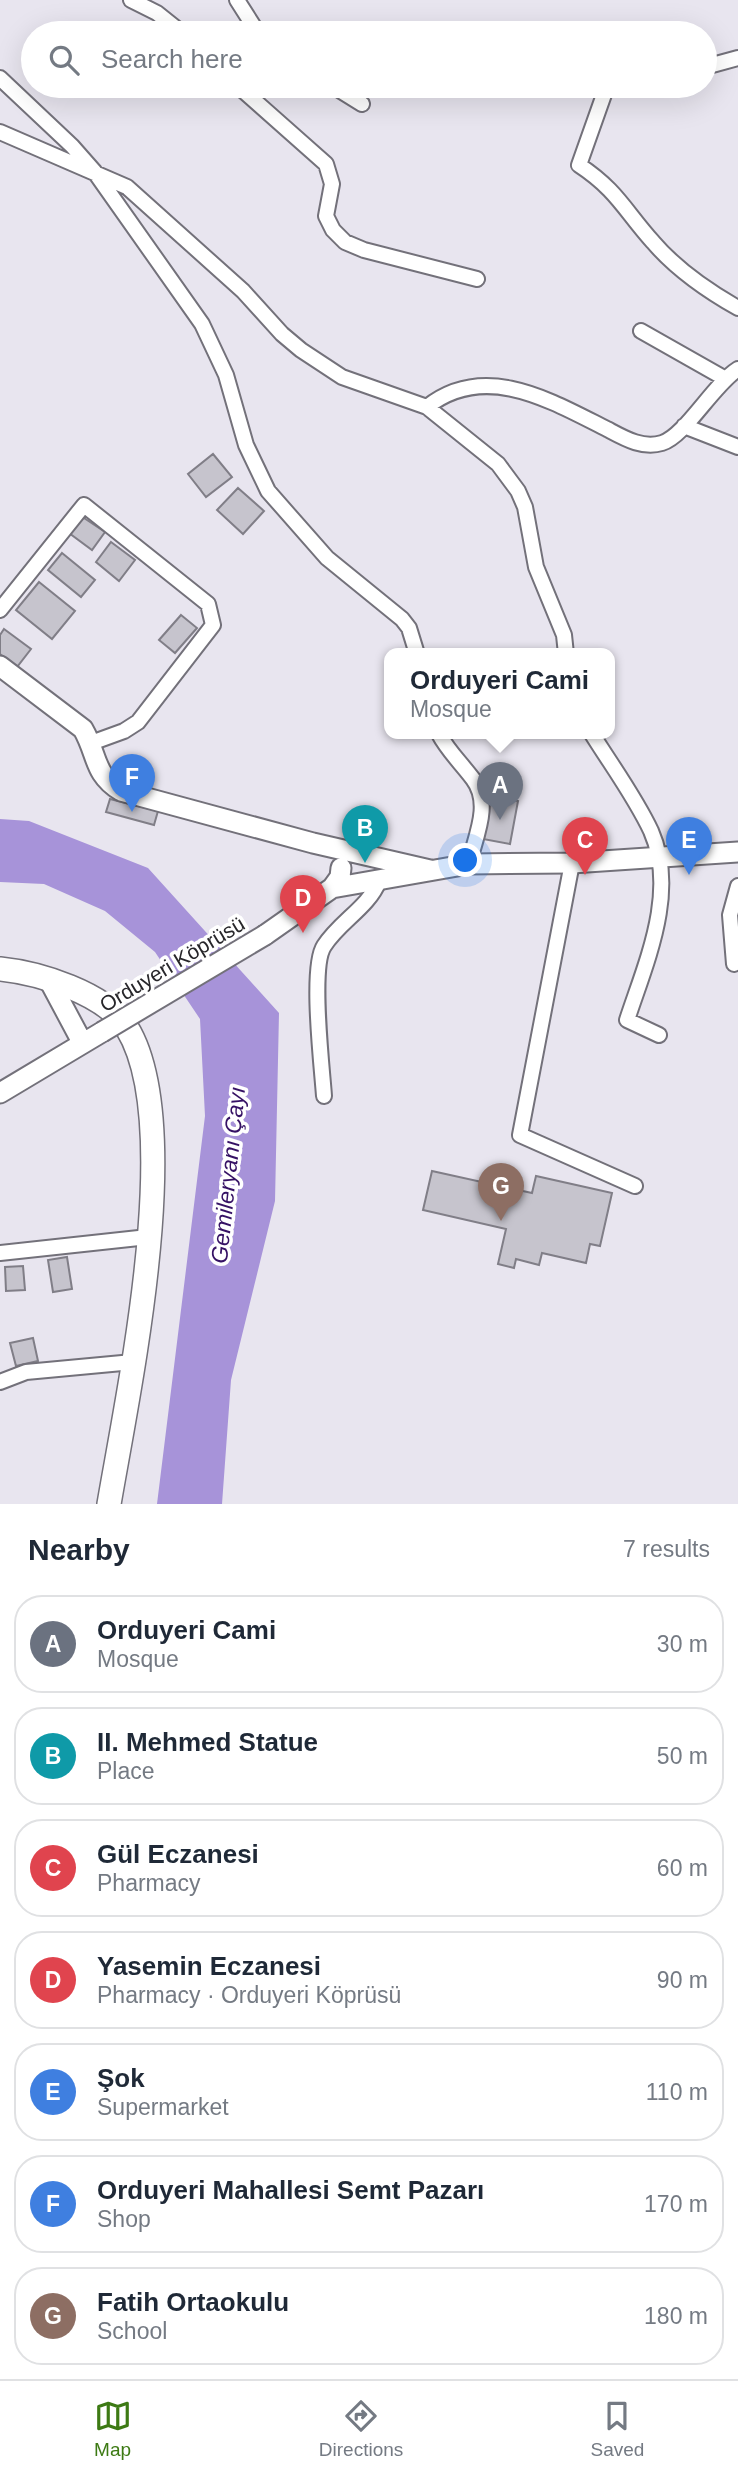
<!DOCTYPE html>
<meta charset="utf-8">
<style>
:root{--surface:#fff;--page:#f6f6f7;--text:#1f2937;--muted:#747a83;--line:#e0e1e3;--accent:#3d7a14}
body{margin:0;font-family:Helvetica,sans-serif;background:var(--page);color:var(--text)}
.you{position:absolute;left:466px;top:861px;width:24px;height:24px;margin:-18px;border:5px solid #fff;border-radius:50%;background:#1a73e8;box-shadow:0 0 0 10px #1a73e833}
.badge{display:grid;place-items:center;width:46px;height:46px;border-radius:50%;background:var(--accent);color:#fff;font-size:23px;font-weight:700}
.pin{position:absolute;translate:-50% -58px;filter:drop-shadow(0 2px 4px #0008)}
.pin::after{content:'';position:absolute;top:37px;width:24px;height:21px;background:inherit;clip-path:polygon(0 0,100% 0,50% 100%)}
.popup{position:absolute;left:384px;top:648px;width:231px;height:91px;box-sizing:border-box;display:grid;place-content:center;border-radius:14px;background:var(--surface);filter:drop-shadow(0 2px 5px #0005);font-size:23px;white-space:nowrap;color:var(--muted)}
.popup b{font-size:26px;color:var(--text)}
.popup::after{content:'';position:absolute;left:50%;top:100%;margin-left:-14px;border:14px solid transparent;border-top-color:var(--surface)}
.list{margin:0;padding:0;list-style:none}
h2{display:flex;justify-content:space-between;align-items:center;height:91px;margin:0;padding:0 28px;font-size:30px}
h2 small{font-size:23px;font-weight:400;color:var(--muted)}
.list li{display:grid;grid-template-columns:46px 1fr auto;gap:21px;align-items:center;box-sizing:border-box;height:98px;margin:0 14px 14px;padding:0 14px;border:2px solid var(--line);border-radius:28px}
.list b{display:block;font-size:26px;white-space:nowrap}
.list p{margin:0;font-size:23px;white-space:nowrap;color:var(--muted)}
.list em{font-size:23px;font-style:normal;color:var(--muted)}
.icon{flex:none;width:38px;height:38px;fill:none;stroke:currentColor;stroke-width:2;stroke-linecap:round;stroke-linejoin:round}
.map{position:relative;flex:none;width:738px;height:1504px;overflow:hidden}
.search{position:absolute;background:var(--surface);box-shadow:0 7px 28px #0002;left:21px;right:21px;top:21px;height:77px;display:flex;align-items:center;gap:18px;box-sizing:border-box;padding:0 24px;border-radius:38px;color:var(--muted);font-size:26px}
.sheet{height:875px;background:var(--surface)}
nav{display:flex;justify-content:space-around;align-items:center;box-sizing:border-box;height:98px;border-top:2px solid var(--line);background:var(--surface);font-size:19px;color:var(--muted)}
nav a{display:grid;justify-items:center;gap:4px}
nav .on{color:var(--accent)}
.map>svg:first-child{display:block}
</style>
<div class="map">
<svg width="738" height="1504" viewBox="0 0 738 1504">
<rect width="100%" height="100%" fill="#e8e5ef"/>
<!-- water -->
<path fill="#a793d9" d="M0 819 29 821 148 868 279 1013 275 1201 231 1380 222 1504H157L205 1116 200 1019 155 952 105 911 44 884 0 882Z"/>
<!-- building -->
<path fill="#c6c4cd" stroke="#807e87" stroke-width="2" d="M213 454 232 477 206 497 188 474Z
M238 488 264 511 243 534 217 510Z
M81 516 105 532 92 550 69 533Z
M111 542 135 560 119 581 96 562Z
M62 553 95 580 81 597 48 570Z
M39 582 75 611 52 639 16 610Z
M181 615 197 628 175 653 159 640Z
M4 629 31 649 17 667 0 654V635Z
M490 797 518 801 510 844 483 839Z
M110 799 158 811 154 825 106 812Z
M432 1171 532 1193 536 1176 612 1193 600 1246 590 1244 586 1263 542 1253 539 1265 516 1259 514 1268 498 1264 506 1229 423 1210Z
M67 1257 72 1289 53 1292 48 1260Z
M23 1266 25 1290 6 1291 5 1267Z
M33 1338 38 1361 16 1366 10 1343Z"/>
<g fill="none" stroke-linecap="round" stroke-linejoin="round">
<!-- minor casing -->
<g stroke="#73717a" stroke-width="18">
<path id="minor" d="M131 0 157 13 182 33
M237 0 258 33
M705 67 738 58
M0 78 72 146 94 171 202 324 226 375 246 445 268 491 327 558 402 619 409 628 417 654
M238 86 326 164 332 184 326 216 333 230 345 242 364 250 477 279
M333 86 362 104
M607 86 579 165C617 190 625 211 653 242 677 270 706 290 738 308
M0 132 127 187 243 291 282 334 301 350 342 377 427 407 498 464 518 491 525 507 536 567 564 635 566 654
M641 331 724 378
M427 407C485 361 551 401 607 429 624 438 642 449 662 443 685 436 713 385 738 369
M684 426 738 447
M0 610 84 505 208 604 213 625 138 722 124 731 91 743
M439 734C448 751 461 763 473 779 492 804 475 837 469 864
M592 734C612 766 635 797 651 831 678 892 646 962 627 1020L659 1035
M572 863 520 1135 635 1186
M734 964 730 915 738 886
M324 1096C322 1067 310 967 324 946 340 921 368 908 379 881
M0 1253 148 1237
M0 1382 26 1372 133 1362"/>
</g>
<!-- tertiary casing -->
<g stroke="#73717a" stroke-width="23">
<path id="tertiary" d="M0 666 83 729C98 755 93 774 121 791L313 843 430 870
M332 888 469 864 572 863 738 852
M265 935 332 888 340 877 341 868
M50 982 82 1042
M0 1093 102 1032"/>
</g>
<!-- primary casing -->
<g stroke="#73717a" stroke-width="26">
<path id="primary" d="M0 969C39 973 105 993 127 1028 186 1124 128 1392 109 1504"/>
</g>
<!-- minor -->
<use href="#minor" stroke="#fff" stroke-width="14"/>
<!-- tertiary -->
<use href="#tertiary" stroke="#fff" stroke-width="19"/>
<!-- primary -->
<use href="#primary" stroke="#fff" stroke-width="23"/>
<!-- tertiary-bridge casing -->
<g stroke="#73717a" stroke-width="23" stroke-linecap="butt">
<path id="tertiary-bridge" d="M102 1032 265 935"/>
</g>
<!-- tertiary-bridge -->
<use href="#tertiary-bridge" stroke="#fff" stroke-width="19"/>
</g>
<g text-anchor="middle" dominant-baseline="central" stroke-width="7" stroke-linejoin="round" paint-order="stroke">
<!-- street labels -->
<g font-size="21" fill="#27262a" stroke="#fff">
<text transform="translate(172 964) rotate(-31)">Orduyeri Köprüsü</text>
</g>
<!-- water labels -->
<g font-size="23" font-style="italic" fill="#351164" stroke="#fff">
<text transform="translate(228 1175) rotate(-84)">Gemileryanı Çayı</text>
</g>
</g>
</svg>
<div class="you"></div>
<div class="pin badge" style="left:500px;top:820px;background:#6b7280">A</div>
<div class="popup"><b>Orduyeri Cami</b>Mosque</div>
<div class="pin badge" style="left:365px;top:863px;background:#0f9aa8">B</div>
<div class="pin badge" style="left:585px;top:875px;background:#e0444e">C</div>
<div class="pin badge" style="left:303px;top:933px;background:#e0444e">D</div>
<div class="pin badge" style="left:689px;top:875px;background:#3f7fe0">E</div>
<div class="pin badge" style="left:132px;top:812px;background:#3f7fe0">F</div>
<div class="pin badge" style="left:501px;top:1221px;background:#8d6e63">G</div>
<div class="search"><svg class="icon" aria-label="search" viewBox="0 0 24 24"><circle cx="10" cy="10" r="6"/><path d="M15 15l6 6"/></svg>Search here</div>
</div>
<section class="sheet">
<h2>Nearby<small>7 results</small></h2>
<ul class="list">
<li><span class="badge" style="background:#6b7280">A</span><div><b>Orduyeri Cami</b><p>Mosque</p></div><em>30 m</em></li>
<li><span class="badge" style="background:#0f9aa8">B</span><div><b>II. Mehmed Statue</b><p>Place</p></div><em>50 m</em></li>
<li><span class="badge" style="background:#e0444e">C</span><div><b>Gül Eczanesi</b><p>Pharmacy</p></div><em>60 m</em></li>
<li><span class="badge" style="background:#e0444e">D</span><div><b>Yasemin Eczanesi</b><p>Pharmacy · Orduyeri Köprüsü</p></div><em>90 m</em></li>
<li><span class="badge" style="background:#3f7fe0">E</span><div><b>Şok</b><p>Supermarket</p></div><em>110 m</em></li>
<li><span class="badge" style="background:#3f7fe0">F</span><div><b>Orduyeri Mahallesi Semt Pazarı</b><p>Shop</p></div><em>170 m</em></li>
<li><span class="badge" style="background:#8d6e63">G</span><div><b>Fatih Ortaokulu</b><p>School</p></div><em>180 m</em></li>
</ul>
</section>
<nav>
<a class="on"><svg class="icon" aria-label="map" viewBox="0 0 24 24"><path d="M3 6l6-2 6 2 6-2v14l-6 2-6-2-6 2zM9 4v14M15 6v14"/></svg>Map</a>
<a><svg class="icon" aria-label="directions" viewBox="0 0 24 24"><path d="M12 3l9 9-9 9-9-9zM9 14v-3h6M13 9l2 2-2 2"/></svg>Directions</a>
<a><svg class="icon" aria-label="saved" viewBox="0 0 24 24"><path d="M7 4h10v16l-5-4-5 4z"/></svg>Saved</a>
</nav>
